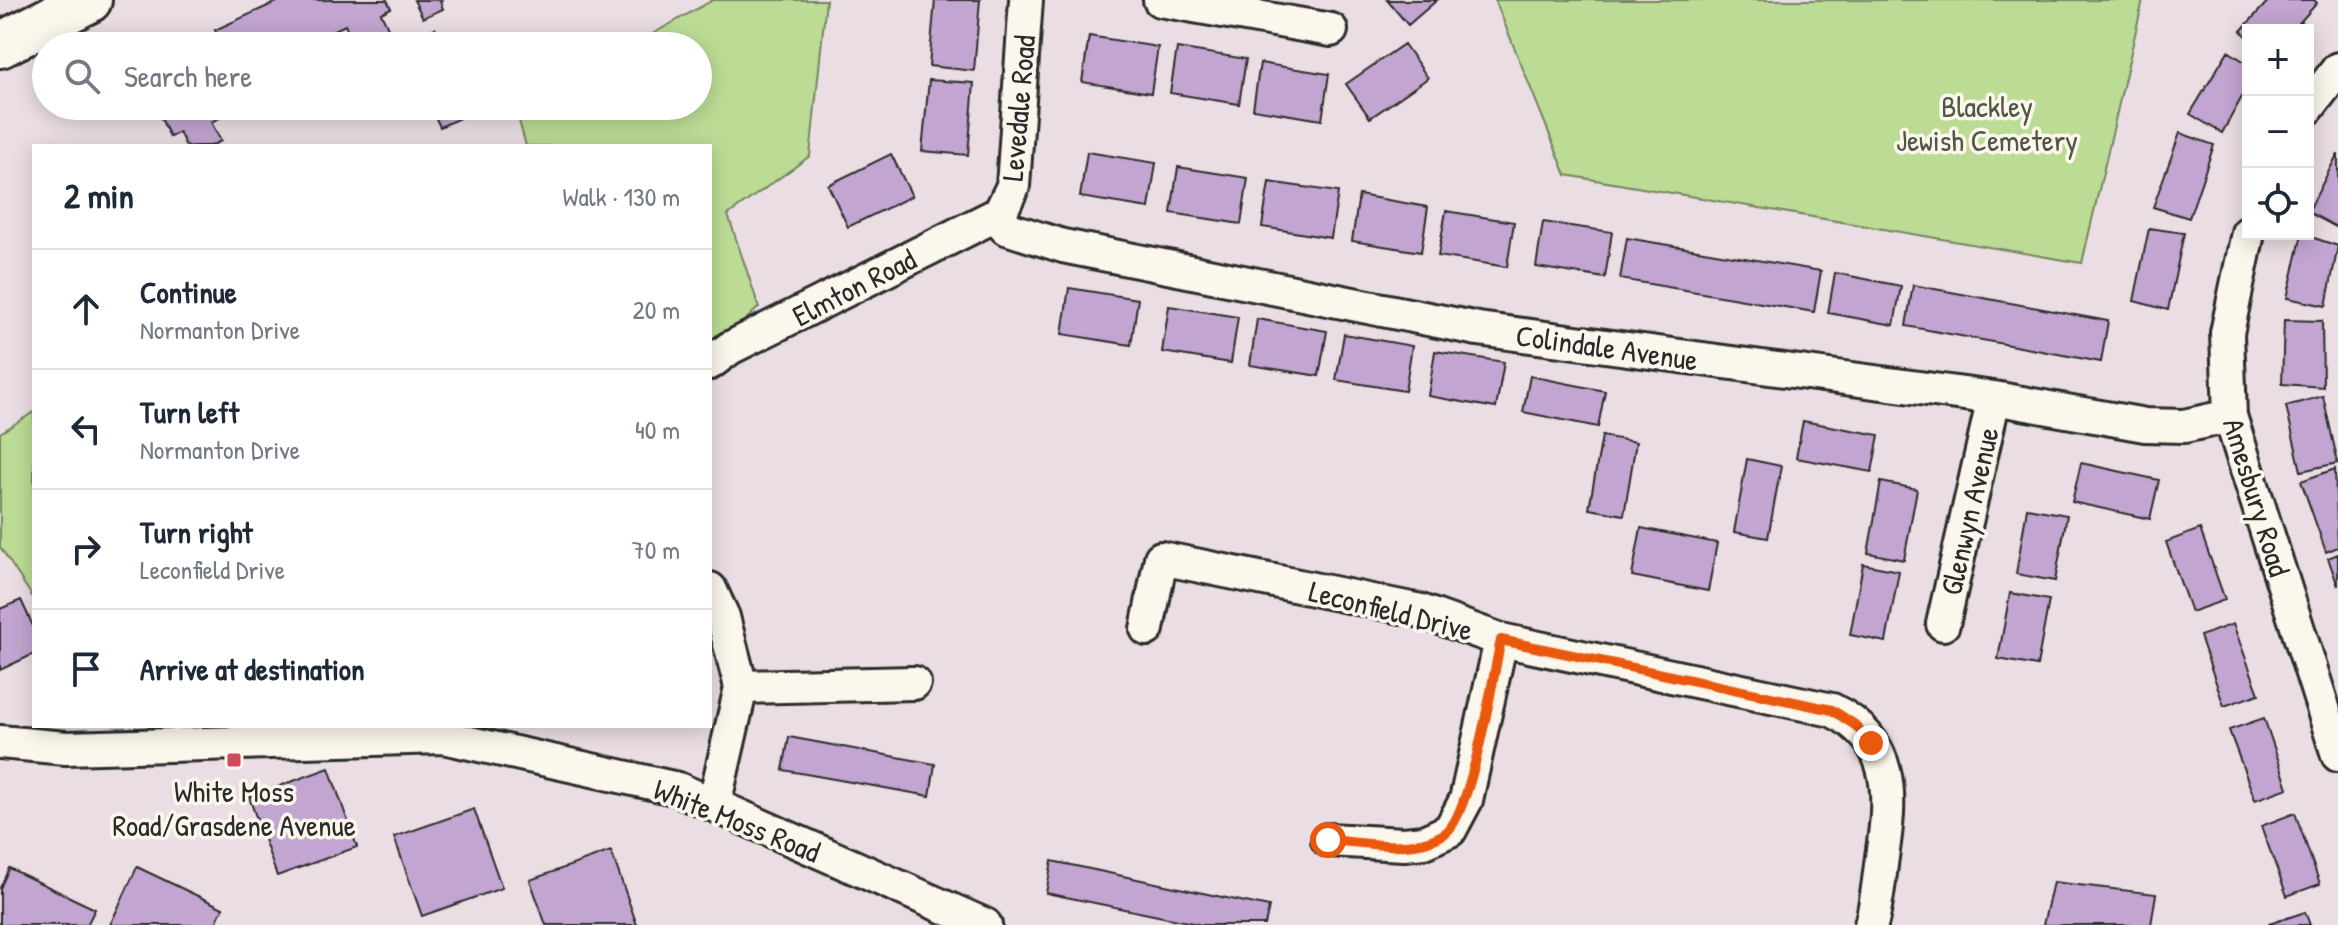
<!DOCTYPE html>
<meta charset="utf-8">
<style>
:root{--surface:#fff;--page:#f6f6f7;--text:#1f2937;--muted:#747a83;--line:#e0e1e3}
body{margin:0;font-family:"Patrick Hand",sans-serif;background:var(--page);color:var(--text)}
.controls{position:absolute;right:24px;top:24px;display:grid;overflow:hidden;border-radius:0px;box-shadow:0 4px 20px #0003}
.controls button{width:72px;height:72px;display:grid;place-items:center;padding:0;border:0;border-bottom:2px solid var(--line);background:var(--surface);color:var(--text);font:40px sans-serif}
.stop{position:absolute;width:24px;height:24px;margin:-18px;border:6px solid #ea580c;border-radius:50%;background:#fff}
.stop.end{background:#ea580c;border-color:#fff;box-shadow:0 2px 8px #0008}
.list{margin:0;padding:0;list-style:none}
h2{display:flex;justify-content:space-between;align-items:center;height:104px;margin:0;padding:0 32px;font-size:34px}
h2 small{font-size:26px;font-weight:400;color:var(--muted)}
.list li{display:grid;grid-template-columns:52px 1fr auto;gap:24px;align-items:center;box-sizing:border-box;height:120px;padding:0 32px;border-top:2px solid var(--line)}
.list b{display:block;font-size:30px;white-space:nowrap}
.list p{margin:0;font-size:26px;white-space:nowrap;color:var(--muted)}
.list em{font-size:26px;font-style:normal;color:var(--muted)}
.icon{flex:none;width:44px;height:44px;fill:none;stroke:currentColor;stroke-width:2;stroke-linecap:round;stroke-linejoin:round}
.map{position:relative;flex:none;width:2338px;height:925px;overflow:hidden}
.search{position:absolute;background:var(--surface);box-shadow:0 4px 20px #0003;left:32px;top:32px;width:680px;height:88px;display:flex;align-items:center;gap:20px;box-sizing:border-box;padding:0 28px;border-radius:44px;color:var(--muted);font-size:30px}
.panel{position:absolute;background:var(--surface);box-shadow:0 4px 20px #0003;left:32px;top:144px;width:680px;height:584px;border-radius:0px}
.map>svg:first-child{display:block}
</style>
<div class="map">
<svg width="2338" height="925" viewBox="0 0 2338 925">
<rect width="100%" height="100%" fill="#eadee4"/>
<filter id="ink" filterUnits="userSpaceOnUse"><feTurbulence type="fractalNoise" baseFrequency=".0125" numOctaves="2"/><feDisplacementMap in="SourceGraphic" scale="16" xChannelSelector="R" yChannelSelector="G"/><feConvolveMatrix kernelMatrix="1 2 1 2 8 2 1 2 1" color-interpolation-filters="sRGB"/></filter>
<g filter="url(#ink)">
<!-- green -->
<path fill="#bcdc95" stroke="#748460" stroke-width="2" d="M713 0H826L810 156 728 215 759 307 710 354V146H526L516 110 523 106H698V46H631Z
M1495 0H2143L2082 263 1566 175Z
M34 412V599L0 547V433Z"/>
<!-- building -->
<path fill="#c2a5d1" stroke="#2b2b2b" stroke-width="2" d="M281 0H387L391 8 381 13 392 36 371 46H355L345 25 328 33 334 46H223L215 30Z
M414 0H443L440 1 443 9 423 18Z
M935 0H980L974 71 929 66Z
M1387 0H1437L1408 25Z
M2269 0H2314L2317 3 2293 30H2248V37L2241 31Z
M435 28 443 46H420L416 37Z
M1089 36 1158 47 1151 93 1082 82Z
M1404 44 1428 78 1370 118 1346 84Z
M1177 48 1246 59 1239 104 1170 93Z
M2228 51 2248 64V86L2222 133 2190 114Z
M1260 63 1329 74 1322 120 1253 109Z
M929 80 974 83 968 155 922 151Z
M155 106H225L228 114 211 122 221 141 211 146H186L179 132 170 137Z
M430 106H471L473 112 440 127Z
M2180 133 2214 145 2189 218 2153 207Z
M1087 152 1156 163 1149 208 1080 197Z
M891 154 912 196 848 227 828 185Z
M2337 155H2338V228L2308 212Z
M1178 167 1248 178 1241 224 1171 213Z
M1269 182 1338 192 1331 238 1262 227Z
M1359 195 1428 207 1421 252 1352 241Z
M1446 211 1514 222 1507 267 1438 256Z
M1543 222 1612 232 1605 278 1536 267Z
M2149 228 2184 233 2168 310 2134 301Z
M2302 234 2338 246 2326 306 2287 298Z
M1627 238 1821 271 1814 312 1620 279Z
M1835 273 1901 286 1894 325 1828 313Z
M1913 285 2108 321 2101 362 1906 326Z
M1069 288 1138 299 1131 345 1062 334Z
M1169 306 1238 317 1231 363 1162 352Z
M1257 319 1327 331 1319 376 1250 365Z
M2284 320 2322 321 2323 387 2282 384Z
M1344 334 1412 346 1405 391 1336 380Z
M1435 351 1504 362 1496 408 1428 396Z
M1530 376 1605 391 1598 427 1523 412Z
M2323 396 2338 463 2301 471 2286 406Z
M1803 421 1879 435 1872 472 1796 458Z
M1602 436 1636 442 1624 515 1589 509Z
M1747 459 1781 466 1768 538 1734 532Z
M2081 463 2159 480 2150 519 2072 502Z
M2335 469 2338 547 2326 552 2301 481Z
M1881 482 1917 489 1904 560 1868 553Z
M2027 508 2067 515 2055 581 2016 574Z
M1641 528 1717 543 1708 591 1632 576Z
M2200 529 2225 600 2191 612 2166 542Z
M2338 554V586L2328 558Z
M1863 564 1899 571 1886 642 1850 635Z
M2010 593 2049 600 2037 666 1998 659Z
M21 600 34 628V654L0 670V609Z
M2233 624 2259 694 2224 706 2200 636Z
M2264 718 2288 788 2255 800 2229 730Z
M789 737 935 764 930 796 783 770Z
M329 768 357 847 277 876 249 797Z
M474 809 502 888 422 916 394 837Z
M2295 813 2320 884 2287 896 2261 826Z
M611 851 637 925H546L530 880Z
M1052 861 1269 907 1265 925H1202L1046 893Z
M137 867 223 908 215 925H110Z
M9 868 95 909 87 925H0V888Z
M2053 882 2156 894 2151 925H2043Z
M2305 912 2310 925H2269V924Z"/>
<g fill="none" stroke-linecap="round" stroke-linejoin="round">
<!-- street casing -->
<g stroke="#2b2b2b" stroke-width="38">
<path id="street" d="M1160 0 1331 30
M2308 108 2338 69
M1000 213 1006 228 1063 246 1478 329 1994 398 2145 425 2184 426 2230 416
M2248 233 2227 333 2230 416 2338 755
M710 363 730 348 1000 213 1013 186 1026 0
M710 589 723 617 741 687 714 805
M1943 624 1994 398
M1147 629 1161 558 1421 611 1501 640 1832 710C1896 741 1891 798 1882 857 1879 880 1877 903 1871 925
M741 687 914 683
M0 742 66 748 443 737 678 789 985 925
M1328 840 1404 844 1424 842 1450 830 1466 800 1501 640"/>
</g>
<!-- primary casing -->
<g stroke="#2b2b2b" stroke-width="50">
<path id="primary" d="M0 45 89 0"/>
</g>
<!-- street -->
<use href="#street" stroke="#fbf7ec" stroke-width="32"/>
<!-- primary -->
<use href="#primary" stroke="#fbf7ec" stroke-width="44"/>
</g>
</g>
<g fill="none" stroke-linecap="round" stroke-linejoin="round" filter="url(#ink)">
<!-- route -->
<path stroke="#ea580c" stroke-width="10" d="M1328 840C1364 842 1412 854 1444 834 1471 818 1493 676 1501 640L1832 710 1855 725 1871 743"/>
</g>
<!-- markers -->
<rect fill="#d1495b" stroke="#fbf7ec" stroke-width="3" x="226" y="752" width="16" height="16" rx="4"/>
<g text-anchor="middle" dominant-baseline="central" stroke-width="7" stroke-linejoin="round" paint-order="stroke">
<!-- park labels -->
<g font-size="30" fill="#4f5746" stroke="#fbf7ec">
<text x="1987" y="106">Blackley<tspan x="1987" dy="34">Jewish Cemetery</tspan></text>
</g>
<!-- street labels -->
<g font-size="30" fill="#2b2b2b" stroke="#fbf7ec">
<text transform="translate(1018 108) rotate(-85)">Levedale Road</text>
<text transform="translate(854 287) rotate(-27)">Elmton Road</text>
<text transform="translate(1607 347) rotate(8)">Colindale Avenue</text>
<text transform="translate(2257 497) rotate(73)">Amesbury Road</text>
<text transform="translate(1969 511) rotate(-77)">Glenwyn Avenue</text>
<text transform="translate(1391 610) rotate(14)">Leconfield Drive</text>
<text transform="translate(737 820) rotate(22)">White Moss Road</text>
</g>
<!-- poi labels -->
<g font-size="30" fill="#2b2b2b" stroke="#fbf7ec">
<text x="234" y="791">White Moss<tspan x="234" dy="34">Road/Grasdene Avenue</tspan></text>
</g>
</g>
</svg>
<div class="controls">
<button>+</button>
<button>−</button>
<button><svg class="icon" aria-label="locate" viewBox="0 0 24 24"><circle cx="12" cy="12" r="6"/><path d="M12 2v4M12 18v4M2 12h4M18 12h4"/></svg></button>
</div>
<div class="stop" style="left:1328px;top:840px"></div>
<div class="stop end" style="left:1871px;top:743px"></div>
<div class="search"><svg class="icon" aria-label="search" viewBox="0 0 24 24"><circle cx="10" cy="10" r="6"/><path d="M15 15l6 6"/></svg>Search here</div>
<section class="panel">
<h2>2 min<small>Walk · 130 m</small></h2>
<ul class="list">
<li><svg class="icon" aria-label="ahead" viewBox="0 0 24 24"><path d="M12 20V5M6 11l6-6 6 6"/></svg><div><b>Continue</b><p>Normanton Drive</p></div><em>20 m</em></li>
<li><svg class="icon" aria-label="left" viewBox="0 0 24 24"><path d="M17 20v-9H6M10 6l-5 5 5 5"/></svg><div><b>Turn left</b><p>Normanton Drive</p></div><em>40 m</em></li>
<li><svg class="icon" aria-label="right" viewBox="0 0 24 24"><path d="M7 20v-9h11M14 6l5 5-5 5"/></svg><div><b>Turn right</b><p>Leconfield Drive</p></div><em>70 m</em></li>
<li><svg class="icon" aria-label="arrive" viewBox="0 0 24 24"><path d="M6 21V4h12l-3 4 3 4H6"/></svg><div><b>Arrive at destination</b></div></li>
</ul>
</section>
</div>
